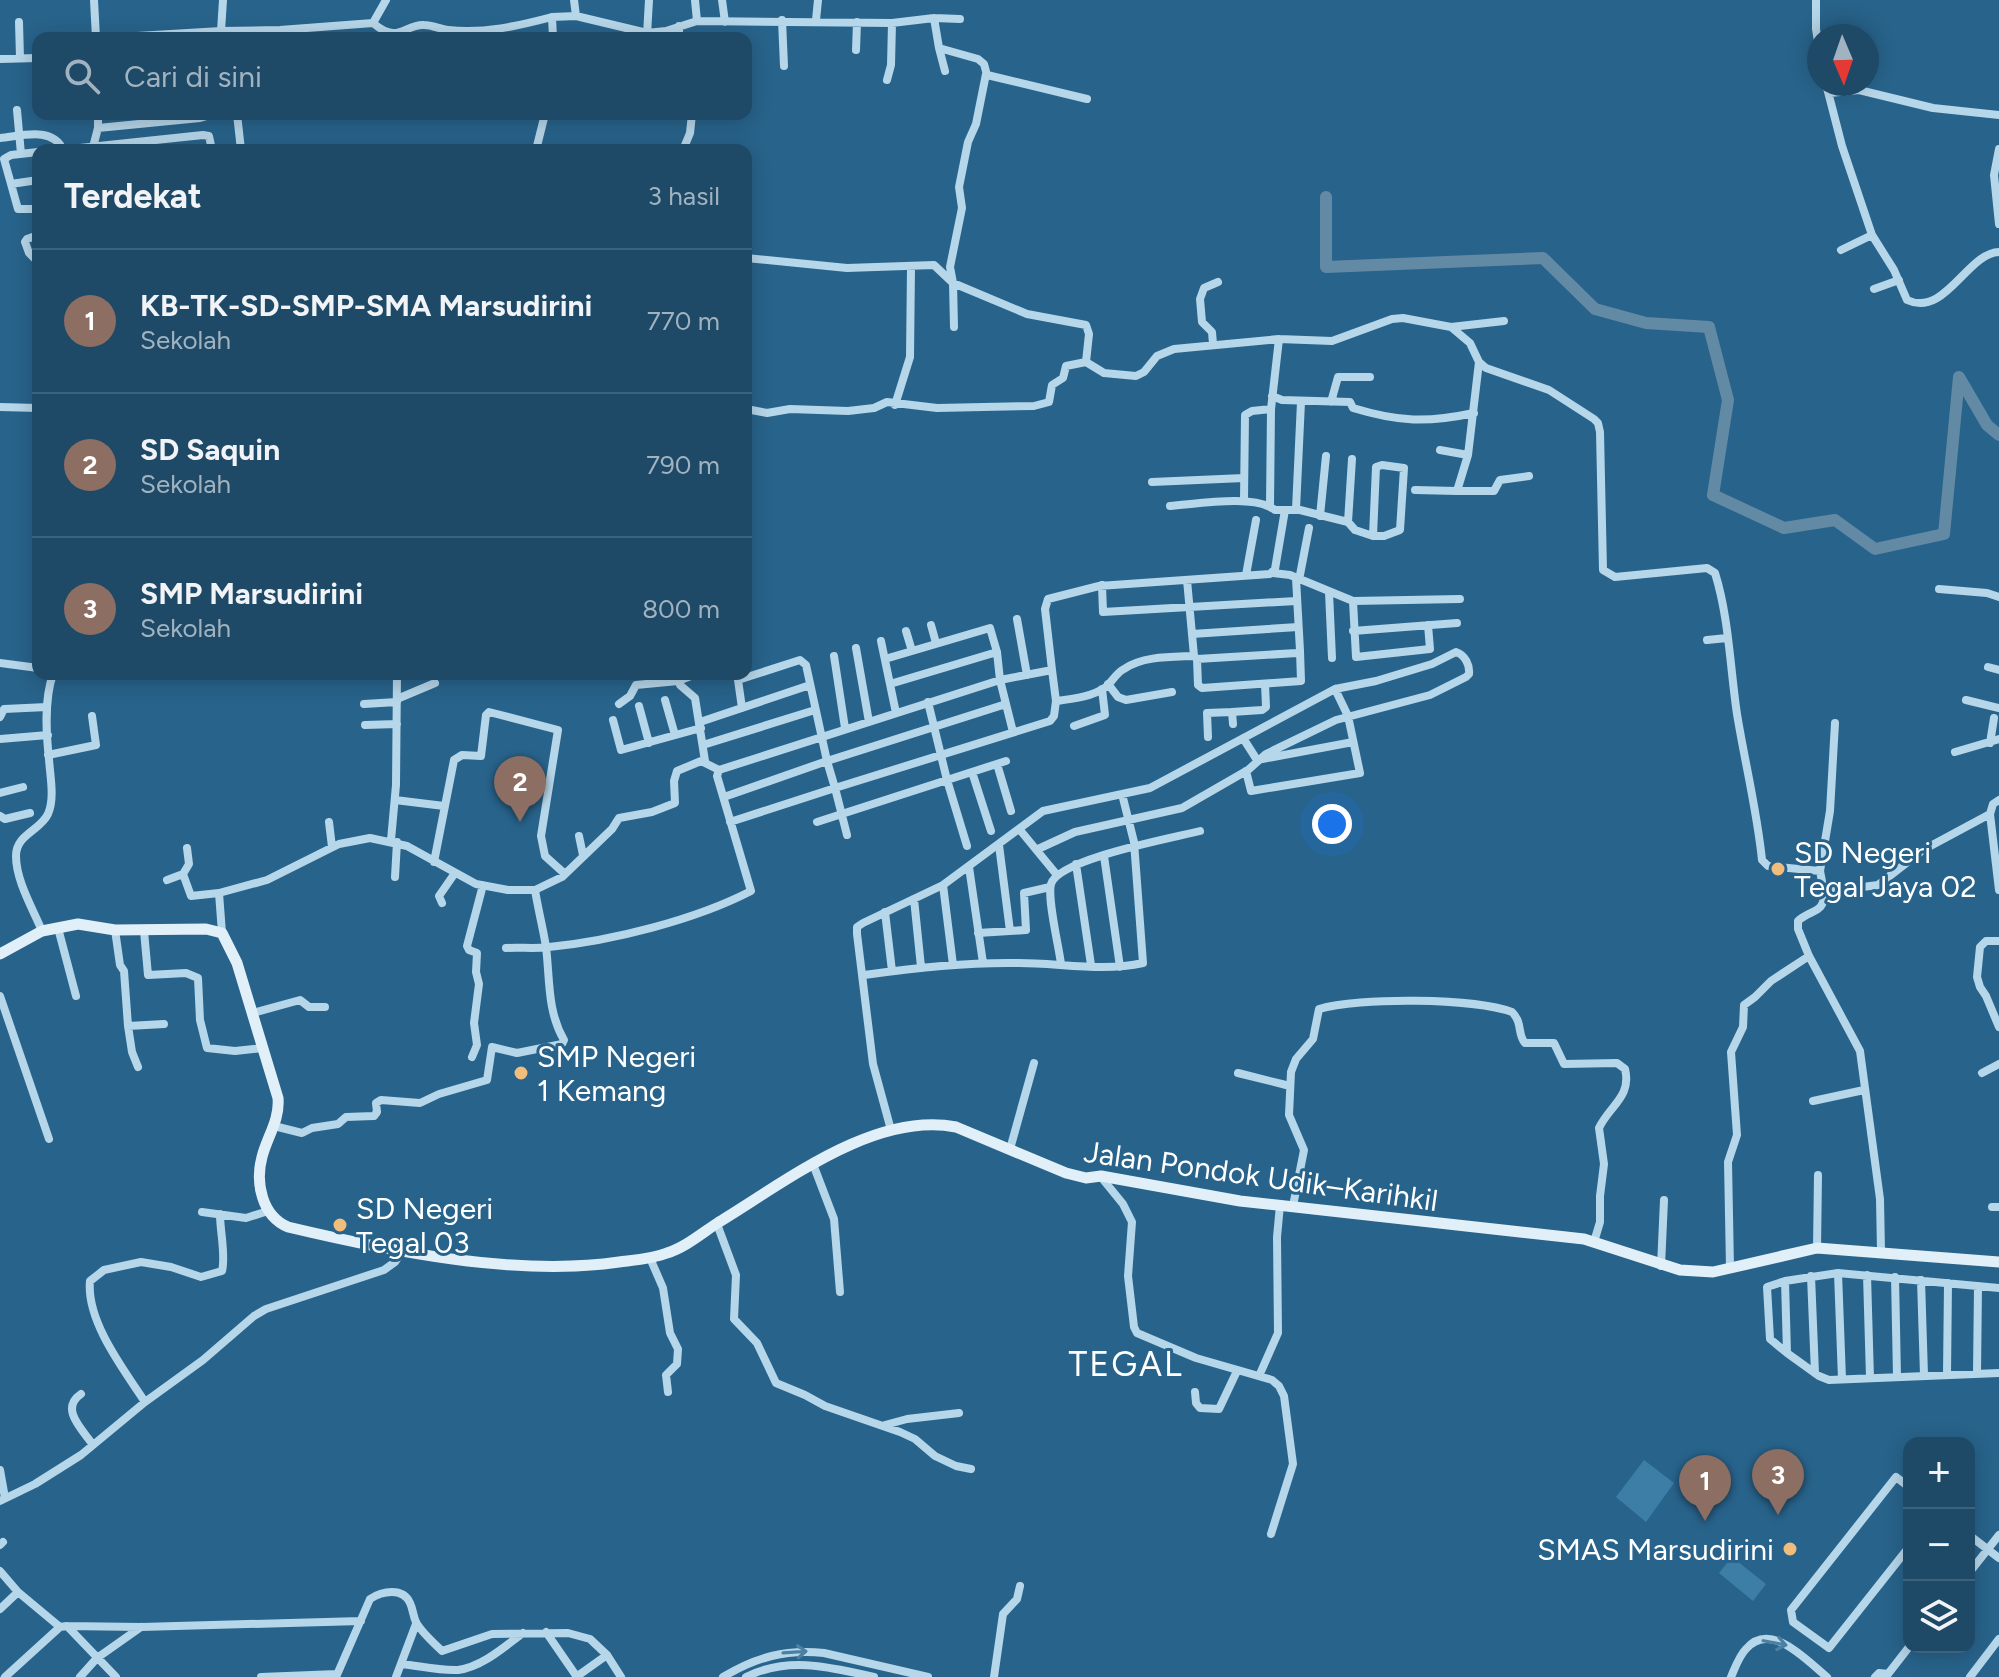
<!DOCTYPE html>
<html lang="id">
<meta charset="utf-8">
<style>
:root{--surface:#1e4a68;--page:#26516e;--text:#f1f3f6;--muted:#a1b3c0;--line:#3c627c;--accent:#f1bd7d}
body{margin:0;font-family:Figtree,sans-serif;background:var(--page);color:var(--text)}
.controls{position:absolute;right:24px;bottom:24px;display:grid;overflow:hidden;border-radius:16px;box-shadow:0 4px 20px #0003}
.controls button{width:72px;height:72px;display:grid;place-items:center;padding:0;border:0;border-bottom:2px solid var(--line);background:var(--surface);color:var(--text);font:40px sans-serif}
.compass{position:absolute;left:1807px;top:24px;width:72px;height:72px;border-radius:50%;background:var(--surface);box-shadow:0 4px 20px #0003;rotate:178deg}
.you{position:absolute;left:1332px;top:824px;width:28px;height:28px;margin:-20px;border:6px solid #fff;border-radius:50%;background:#1a73e8;box-shadow:0 0 0 12px #1a73e833}
.badge{display:grid;place-items:center;width:52px;height:52px;border-radius:50%;background:var(--accent);color:#fff;font-size:26px;font-weight:700}
.pin{position:absolute;translate:-50% -66px;filter:drop-shadow(0 2px 4px #0008)}
.pin::after{content:'';position:absolute;top:42px;width:28px;height:24px;background:inherit;clip-path:polygon(0 0,100% 0,50% 100%)}
.list{margin:0;padding:0;list-style:none}
h2{display:flex;justify-content:space-between;align-items:center;height:104px;margin:0;padding:0 32px;font-size:34px}
h2 small{font-size:26px;font-weight:400;color:var(--muted)}
.list li{display:grid;grid-template-columns:52px 1fr auto;gap:24px;align-items:center;box-sizing:border-box;height:144px;padding:0 32px;border-top:2px solid var(--line)}
.list b{display:block;font-size:30px;white-space:nowrap}
.list p{margin:0;font-size:26px;white-space:nowrap;color:var(--muted)}
.list em{font-size:26px;font-style:normal;color:var(--muted)}
.icon{flex:none;width:44px;height:44px;fill:none;stroke:currentColor;stroke-width:2;stroke-linecap:round;stroke-linejoin:round}
.map{position:relative;flex:none;width:1999px;height:1677px;overflow:hidden}
.search{position:absolute;background:var(--surface);box-shadow:0 4px 20px #0003;left:32px;top:32px;width:720px;height:88px;display:flex;align-items:center;gap:20px;box-sizing:border-box;padding:0 28px;border-radius:16px;color:var(--muted);font-size:30px}
.panel{position:absolute;background:var(--surface);box-shadow:0 4px 20px #0003;left:32px;top:144px;width:720px;height:536px;border-radius:16px}
.map>svg:first-child{display:block}
</style>
<div class="map">
<svg width="1999" height="1677" viewBox="0 0 1999 1677">
<rect width="100%" height="100%" fill="#28638b"/>
<!-- pitch -->
<path fill="#3d7ea7" d="M1644 1460 1674 1483 1646 1522 1616 1497Z
M1732 1557 1766 1584 1753 1601 1719 1573Z"/>
<g fill="none" stroke-linecap="round" stroke-linejoin="round">
<!-- river -->
<path stroke="#638aa4" stroke-width="12" d="M1326 197V267L1543 258 1595 309 1646 323 1709 327 1728 400 1713 495 1784 528 1835 520 1875 549 1944 534 1959 377 1987 425 1999 435"/>
<!-- street -->
<path stroke="#b6d6e9" stroke-width="8" d="M94 0 96 38
M386 0 373 23C399 45 404 24 424 25 432 25 440 29 448 30 484 34 518 26 552 17L553 38
M574 0 576 16
M695 0 697 21
M722 0 725 22
M1816 0V29L1819 48
M552 17 576 16 647 33 666 31 697 21 892 23 934 18 960 19
M934 18 939 48 978 59 984 64 987 75 1087 99
M782 20 784 66
M816 20 818 0
M19 22 20 58
M679 26V38
M221 31 223 0
M647 35 649 0
M103 38 221 31 280 30 373 23
M205 38H225
M939 48 945 71
M856 50 857 22
M0 59 38 58
M887 80 891 65 892 23
M1826 84 1842 146 1872 235 1841 250
M1830 93 1859 90 1933 108 1999 115
M17 110 21 154
M237 114 241 150
M98 128 200 118 214 114
M0 138C21 136 53 126 63 150
M93 147 98 128V114
M1999 149 1994 175 1999 224
M61 150 203 135 209 136 212 150
M536 150 545 114
M683 150 690 133 692 114
M38 152 11 155 4 159 18 209H38
M11 184 38 180
M38 235 27 239 25 242 29 253 38 262
M1872 235 1894 270 1907 300C1945 318 1967 253 1999 252
M746 258 847 268 934 265 953 283 1027 314 1086 325 1089 334 1086 362
M1874 289 1899 280
M954 327 953 283 950 267 962 208 959 187 968 142 976 124 986 74
M1451 327 1504 321
M1213 344 1212 332 1202 322 1200 299 1204 288 1218 282
M1086 362 1104 373 1136 376 1144 372 1157 356 1174 349 1279 339 1332 341 1392 319 1403 318 1451 327 1470 343 1479 362 1486 368 1549 390 1594 419 1598 423 1600 432 1603 570 1615 577 1707 568 1715 573C1729 618 1730 667 1737 714 1745 763 1757 811 1762 860L1768 866 1820 871 1824 892
M1479 362 1468 455 1457 491H1494L1500 480 1529 476
M1272 396 1282 400 1350 402 1353 408C1399 422 1427 423 1474 413
M1331 402 1338 377H1370
M895 405 910 357 911 267
M0 407 38 408
M746 409 767 413 790 409 848 411 874 408 887 402 937 408 1034 406 1049 402 1052 385 1063 378 1066 366 1086 362
M1440 450 1468 455
M1152 482 1244 478
M1415 490 1457 491
M1244 500 1245 415 1252 411 1271 409
M1270 505 1271 409 1279 339
M1170 506C1198 504 1254 494 1275 510H1300L1348 522 1355 530 1373 536H1384L1400 530 1404 468 1382 465 1376 467 1373 536
M1296 509 1301 402
M1320 516 1326 456
M1348 522 1352 459
M1273 573 1290 575 1353 601 1460 599
M1246 575 1256 520
M1187 580 1194 656
M1299 580 1309 528
M1102 585 1103 612 1296 601
M1939 589 1987 593 1999 597
M1329 592 1332 658
M1353 601 1356 657 1430 649 1428 625
M1017 619 1027 675
M931 625 936 643
M906 631 912 651
M1353 631 1457 623
M1192 634 1298 627
M1707 640 1727 638
M881 641 896 713
M856 648 869 722
M834 656 845 728
M885 659 990 628 997 652 1000 680 1052 670 1045 609 1048 599 1099 586 1270 574 1275 569 1285 510
M1197 659 1297 653 1300 651 1296 578
M0 663 38 668
M1988 667 1999 670
M1052 670 1056 701
M676 674 680 685 695 698 705 761
M890 684 997 652
M1108 684 1118 697 1126 700 1172 692
M397 699 435 683
M665 700 675 735
M1966 700 1999 708
M928 702 947 780 967 846
M364 704 397 702
M619 704 630 696 636 685 678 681 696 674
M1006 704 1013 732
M639 706 649 743
M0 717 4 709 47 707
M613 720 621 750 701 728
M700 722 810 685
M1233 724 1232 712 1262 710 1266 707 1265 684
M365 725 397 724
M1074 726 1105 715 1102 689
M1208 737 1207 713 1232 712
M1243 738 1257 760 1353 742
M0 739 48 735
M1990 743 1994 718
M703 745 815 710
M1955 752 1999 739
M48 755 96 745 92 716
M997 764 1011 811
M1246 771 1251 791 1360 773 1348 716 1335 689
M972 772 991 831
M0 793 23 787
M724 797 827 761 806 665 800 660 738 680 742 708
M395 800 444 806
M1990 814 1999 890
M0 816 5 819 30 813
M329 822 332 847
M730 822 835 788 847 835
M817 822 1006 761
M1020 830 1057 875
M579 836 583 855
M391 840 396 785 397 674
M999 845 1010 931
M1104 856 1120 967
M434 862 454 760 462 755 481 756 486 715 489 712 558 730 541 836 545 856 565 874
M1076 864 1091 965
M969 867 983 963
M1820 871 1830 811 1835 723
M183 874 189 864 187 848
M395 877 397 842
M167 880 183 874 191 896 219 893
M943 885 953 965
M914 899 921 967
M442 903 439 896 455 873
M885 912 892 971
M58 928 76 996
M115 930 120 965 124 971 128 1026 164 1024
M42 931C33 909 16 881 16 856 16 834 40 831 48 814 55 798 50 776 49 759 46 732 44 700 53 674
M144 931 148 975 186 973 198 978 200 1020 207 1048 235 1051 263 1048
M222 933 219 893 267 880 339 844 370 838 407 846 476 884 508 890H535L562 877 612 829 619 818 652 812 675 803 674 781 677 771 701 761 719 770
M978 933 1026 930 1024 893 1050 887
M1999 941H1986L1980 947 1977 977 1980 987 1986 996 1999 1027
M506 948C520 947 535 949 549 947 611 941 695 920 751 891L717 776 719 770 1000 680 1006 704 827 761 835 788 1050 721 1054 716 1056 701C1072 699 1092 697 1106 687 1112 682 1116 673 1124 669 1143 656 1171 657 1194 656L1197 659 1198 685 1202 688 1301 681 1300 651
M1061 964C1059 947 1047 899 1051 884 1058 859 1173 838 1200 831
M864 975C916 968 967 962 1019 963 1059 963 1104 972 1143 963L1134 842 1122 794
M0 996 49 1139
M253 1013 300 1000 309 1007H325
M128 1026 132 1052 138 1067
M472 1057 477 1045 474 1023 479 984 476 972 477 953 469 950 467 946 483 885
M1238 1073 1290 1086
M1982 1073 1999 1064
M1813 1101 1864 1090
M274 1126 302 1133 312 1128 338 1124 346 1117 374 1116 377 1112 376 1103 381 1100 420 1103 439 1094 487 1080 492 1047 517 1053 562 1044 564 1040C547 1011 550 979 546 947 543 928 538 909 535 890
M891 1130 873 1064 857 934V927L863 923 943 885 1043 811 1150 788 1335 689 1376 681 1432 664 1456 652C1465 655 1470 665 1469 674L1466 677 1430 695 1336 720 1266 754 1248 770 1182 808 1075 832 1038 849
M1010 1149 1034 1063
M813 1164 834 1219 840 1292
M1101 1177 1123 1204 1132 1222 1128 1276 1134 1327 1137 1333 1196 1358 1272 1380 1279 1386 1284 1396 1293 1464 1271 1534
M1293 1206 1304 1150 1289 1115 1291 1072 1296 1059 1313 1039 1319 1009C1358 997 1475 998 1512 1012 1523 1023 1517 1034 1525 1043H1554L1564 1064 1617 1063 1625 1069C1632 1097 1609 1106 1599 1128L1604 1164 1600 1196V1222L1594 1242
M1992 1207H1999
M202 1212 246 1218 268 1211
M717 1224 736 1275 734 1319 757 1343 776 1383 805 1395 825 1406 900 1432 915 1439 935 1456 956 1466 971 1469
M1817 1248 1818 1175
M1881 1251 1880 1199 1860 1051 1809 956 1798 929V921C1811 909 1825 914 1824 892L1878 885 1923 850 1990 814 1993 804 1999 800
M650 1258 663 1288 670 1333 678 1349 677 1364 666 1375 668 1392
M1661 1266 1664 1200
M1730 1268 1728 1162 1737 1135 1731 1052 1743 1027 1744 1005 1755 997 1771 981 1809 956
M1838 1273 1842 1379
M1867 1275 1870 1378
M1811 1276 1815 1373
M1895 1277 1897 1377
M1921 1280 1924 1375
M1785 1281 1767 1287 1770 1339 1787 1353
M1999 1288 1838 1273 1785 1281 1787 1353 1819 1376 1829 1380 1999 1373
M1977 1373 1978 1286
M1947 1374 1948 1283
M1259 1376 1278 1333 1277 1237 1280 1205
M1195 1392 1196 1403 1200 1408 1219 1409 1237 1371
M81 1394C59 1409 83 1430 93 1445
M145 1402C124 1370 86 1321 90 1281L104 1270 141 1262 171 1267 201 1277 222 1271C226 1255 220 1232 220 1214
M885 1425 907 1419 959 1413
M0 1470 5 1498
M1909 1487 1896 1477 1791 1610 1793 1622 1829 1648 1909 1547
M0 1501 35 1484 81 1455 145 1402 203 1360 254 1316 266 1309 384 1270 395 1262 402 1251
M1969 1535 1999 1558
M0 1545 3 1542
M0 1571 18 1592 60 1627 67 1626 116 1677
M1969 1573 1999 1535
M0 1609 18 1592
M67 1626 141 1627 361 1621
M546 1632 577 1677
M402 1664C420 1666 440 1671 458 1670 482 1667 504 1647 523 1633
M5 1677 60 1627
M80 1677 97 1658 141 1627
M261 1677 337 1674
M336 1677 370 1599C382 1591 403 1587 410 1603 413 1609 413 1616 416 1622 421 1632 434 1643 442 1651L492 1634 568 1633 590 1639 607 1655 621 1677
M396 1677 416 1624
M576 1677 607 1655
M723 1677C756 1657 786 1649 824 1653L928 1677
M746 1677C788 1656 830 1667 874 1677
M994 1677 1003 1614 1017 1599 1020 1586
M1731 1677C1735 1668 1739 1656 1746 1649 1771 1620 1807 1661 1827 1677
M1875 1677 1879 1673 1888 1674 1909 1647
M1970 1677 1999 1639"/>
<!-- secondary -->
<path stroke="#e1eff8" stroke-width="11" d="M0 954 42 931 78 924 115 930 206 929 222 933 237 963 278 1098C280 1120 267 1137 262 1157 255 1183 262 1216 288 1227 389 1251 516 1277 619 1262 635 1260 652 1259 667 1253 686 1247 702 1233 719 1222 785 1182 875 1111 956 1127L1066 1173 1086 1178 1101 1176 1240 1201 1584 1239 1680 1270 1713 1272 1817 1248 1999 1262"/>
</g>
<!-- one-way arrows -->
<defs><path id="oneway-shaft" d="M-6 0H5M1.5-3L5.5 0L1.5 3" fill="none" stroke-width="1.6" stroke-linecap="round" stroke-linejoin="round" transform="scale(2)"/></defs>
<g stroke="#4c80a2">
<use href="#oneway-shaft" transform="translate(1775 1643) rotate(11)"/>
<use href="#oneway-shaft" transform="translate(795 1652) rotate(-4)"/>
</g>
<!-- markers -->
<g fill="#f1bd7d" stroke="#28638b" stroke-width="3">
<circle cx="1778" cy="869" r="8"/>
<circle cx="521" cy="1073" r="8"/>
<circle cx="340" cy="1225" r="8"/>
<circle cx="1790" cy="1549" r="8"/>
</g>
<g text-anchor="middle" dominant-baseline="central" stroke-width="6" stroke-linejoin="round" paint-order="stroke">
<!-- poi labels -->
<g font-size="30" fill="#fff" stroke="#28638b" text-anchor="start">
<text x="1794" y="852">SD Negeri<tspan x="1794" dy="34">Tegal Jaya 02</tspan></text>
<text x="537" y="1056">SMP Negeri<tspan x="537" dy="34">1 Kemang</tspan></text>
<text x="356" y="1208">SD Negeri<tspan x="356" dy="34">Tegal 03</tspan></text>
<text x="1774" y="1549" text-anchor="end">SMAS Marsudirini</text>
</g>
<!-- street labels -->
<g font-size="30" fill="#fff" stroke="#28638b">
<text transform="translate(1261 1176) rotate(8)">Jalan Pondok Udik–Karihkil</text>
</g>
<!-- quarter labels -->
<g font-size="34" letter-spacing="2" fill="#fff" stroke="#28638b">
<text x="1126" y="1364">TEGAL</text>
</g>
</g>
</svg>
<div class="controls">
<button>+</button>
<button>−</button>
<button><svg class="icon" aria-label="layers" viewBox="0 0 24 24"><path d="M12 4l9 5-9 5-9-5zM3 14l9 5 9-5"/></svg></button>
</div>
<svg class="compass" viewBox="-18 -18 36 36"><path d="M0-13l5 13h-10z" fill="#e53935"/><path d="M0 13l5-13h-10z" fill="#a1b3c0"/></svg>
<div class="you"></div>
<div class="pin badge" style="left:1705px;top:1521px;background:#8d6e63">1</div>
<div class="pin badge" style="left:520px;top:822px;background:#8d6e63">2</div>
<div class="pin badge" style="left:1778px;top:1515px;background:#8d6e63">3</div>
<div class="search"><svg class="icon" aria-label="search" viewBox="0 0 24 24"><circle cx="10" cy="10" r="6"/><path d="M15 15l6 6"/></svg>Cari di sini</div>
<section class="panel">
<h2>Terdekat<small>3 hasil</small></h2>
<ul class="list">
<li><span class="badge" style="background:#8d6e63">1</span><div><b>KB-TK-SD-SMP-SMA Marsudirini</b><p>Sekolah</p></div><em>770 m</em></li>
<li><span class="badge" style="background:#8d6e63">2</span><div><b>SD Saquin</b><p>Sekolah</p></div><em>790 m</em></li>
<li><span class="badge" style="background:#8d6e63">3</span><div><b>SMP Marsudirini</b><p>Sekolah</p></div><em>800 m</em></li>
</ul>
</section>
</div>
